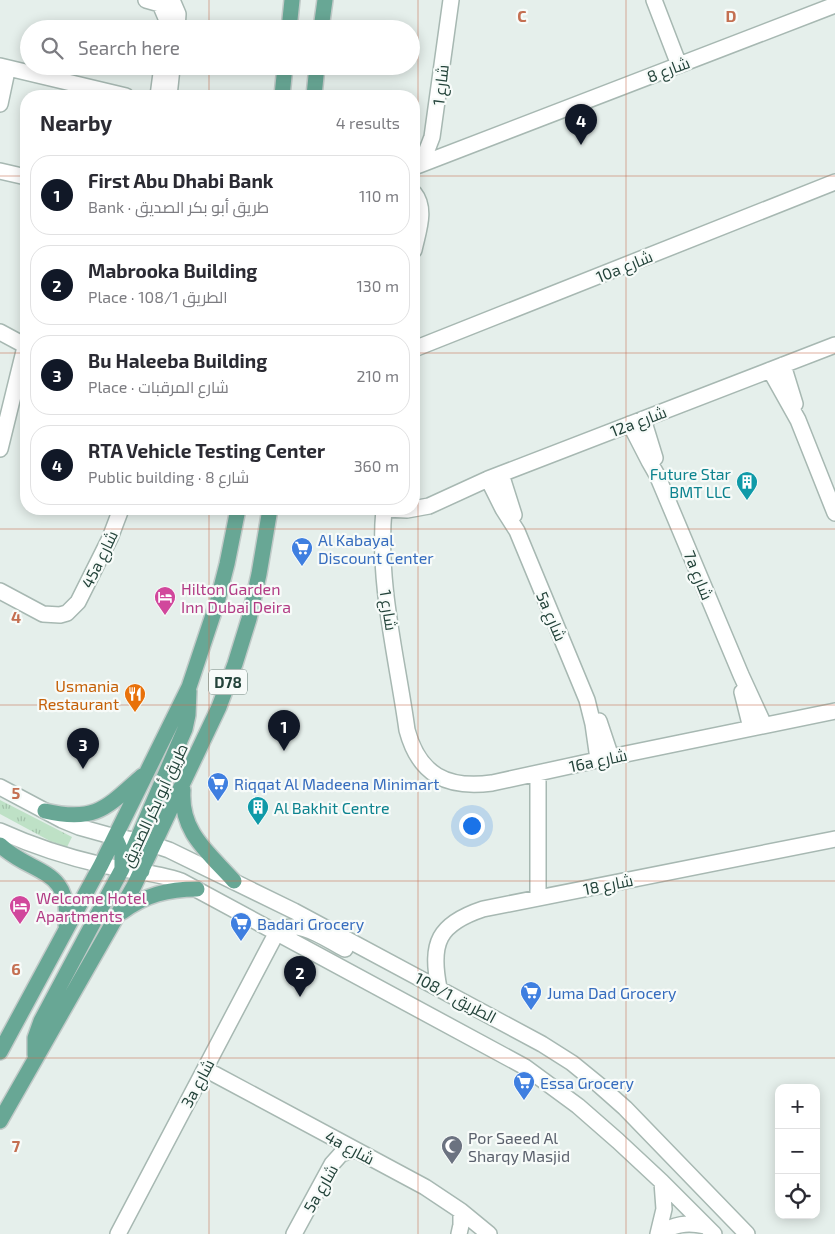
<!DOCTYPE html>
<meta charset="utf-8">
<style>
:root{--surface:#fff;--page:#f2f2f3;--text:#2b2b33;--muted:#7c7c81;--line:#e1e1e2;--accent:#111827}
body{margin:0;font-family:"Exo 2",Cairo,sans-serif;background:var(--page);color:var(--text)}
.controls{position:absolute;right:15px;bottom:15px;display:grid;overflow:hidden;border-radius:10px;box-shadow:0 2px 12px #0003}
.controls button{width:45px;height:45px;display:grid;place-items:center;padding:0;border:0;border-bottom:1px solid var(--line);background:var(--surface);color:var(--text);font:25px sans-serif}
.you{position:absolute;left:471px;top:825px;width:18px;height:18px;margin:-12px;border:4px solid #fff;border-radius:50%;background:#1a73e8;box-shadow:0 0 0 8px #1a73e833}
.badge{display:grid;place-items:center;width:32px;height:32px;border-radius:50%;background:var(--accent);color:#fff;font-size:16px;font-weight:700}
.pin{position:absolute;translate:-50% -41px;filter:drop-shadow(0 1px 2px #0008)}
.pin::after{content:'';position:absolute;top:26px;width:18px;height:15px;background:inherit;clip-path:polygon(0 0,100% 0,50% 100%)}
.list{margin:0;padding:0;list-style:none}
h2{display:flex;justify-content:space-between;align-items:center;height:65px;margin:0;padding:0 20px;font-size:21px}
h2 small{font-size:16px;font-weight:400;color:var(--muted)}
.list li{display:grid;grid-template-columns:32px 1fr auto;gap:15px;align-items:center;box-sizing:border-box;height:80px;margin:0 10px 10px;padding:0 10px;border:1px solid var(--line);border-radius:20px}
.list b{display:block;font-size:19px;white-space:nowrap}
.list p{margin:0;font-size:16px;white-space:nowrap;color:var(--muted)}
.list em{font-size:16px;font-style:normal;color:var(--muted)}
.icon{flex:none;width:28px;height:28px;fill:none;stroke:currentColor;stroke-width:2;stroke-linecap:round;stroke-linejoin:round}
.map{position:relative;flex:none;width:835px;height:1234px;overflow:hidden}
.search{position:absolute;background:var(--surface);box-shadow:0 2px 12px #0003;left:20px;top:20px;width:400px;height:55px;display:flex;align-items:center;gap:12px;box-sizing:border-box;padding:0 18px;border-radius:28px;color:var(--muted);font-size:19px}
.panel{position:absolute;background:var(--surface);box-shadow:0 2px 12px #0003;left:20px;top:90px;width:400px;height:425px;border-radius:20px}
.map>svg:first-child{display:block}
</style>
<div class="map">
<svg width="835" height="1234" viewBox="0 0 835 1234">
<defs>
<pattern id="grass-tufts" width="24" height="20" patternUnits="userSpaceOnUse" patternTransform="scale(1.25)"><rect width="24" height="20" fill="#bee1c6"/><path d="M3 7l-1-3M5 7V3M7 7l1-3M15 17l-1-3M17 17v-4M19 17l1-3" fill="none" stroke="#a3c2ab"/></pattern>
</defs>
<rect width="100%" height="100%" fill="#e5efeb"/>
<!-- grass -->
<path fill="url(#grass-tufts)" d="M0 800 72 837 67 847 50 841 0 814Z"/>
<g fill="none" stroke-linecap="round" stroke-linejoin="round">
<!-- minor casing -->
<g stroke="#a7b8b2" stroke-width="18">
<path id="minor" d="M146 0 160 4 166 18 167 29
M172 0 178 14 177 29
M654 0 679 65
M0 66 126 96
M158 96 162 66
M169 96 172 68
M0 104 7 71
M414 164 427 150 432 137 451 0
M414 167 835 5
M0 171 26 177
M414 193C427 209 418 231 414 250
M0 332 26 346
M414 349 835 182
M783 365 795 404
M770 370 798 420 835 513
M643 419 655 458
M630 424 649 461 657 475 741 675 764 725
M0 449 26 343
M501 474 514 515
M488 479 503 509 517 531 587 700 593 724 598 759
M384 509C377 583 397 657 407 730 419 775 447 789 492 783L611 757 835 711
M384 509 407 510 429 506 488 479 835 345
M0 591 43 614 60 615 67 613 78 602 110 538 121 509
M742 692 751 728
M599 721 611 757
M538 773V898
M0 787 62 820 79 827 115 837 145 842 169 850 294 911 542 1044 572 1063 599 1085 625 1108 747 1234
M0 831C33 846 67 857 102 865 128 871 155 872 181 881L525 1067 578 1106 618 1141 662 1182 714 1234
M439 988C430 943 438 924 483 909L835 839
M205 1069 425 1187 461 1211 489 1234
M118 1234 277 932C298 917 325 939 345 949
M294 1234 332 1164 341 1154 354 1150
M459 1234 461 1225V1211
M658 1234 664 1209 662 1182
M659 1234C674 1224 687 1222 705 1226"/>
</g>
<!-- major casing -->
<g stroke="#c1cac8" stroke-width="18">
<path id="major" d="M289 29 292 0
M321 29 325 0
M282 96 285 66
M314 96 317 66
M183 790C180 832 208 852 234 881
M45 811C96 823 107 807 142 776
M0 845C31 875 72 867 66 925
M142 871C136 863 134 857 134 847L185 729 188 715 189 691
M122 912C145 895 168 889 197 889
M0 1052 101 865 189 687 217 603 227 564 238 509
M35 1055V1038L41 1021 122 869V853L115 837
M0 1121 134 886 219 707 235 664 249 619 259 574 270 509"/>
</g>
<!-- minor -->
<use href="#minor" stroke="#fff" stroke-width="15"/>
<!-- major -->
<use href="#major" stroke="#68a795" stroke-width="15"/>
</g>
<!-- grid -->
<path fill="none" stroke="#c46f51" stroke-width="1" stroke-opacity="0.55" d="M209 0V29M418 0V1234M626 0V1234M209 66V96M0 176H26M414 176H835M0 353H26M414 353H835M209 509V1234M0 529H835M0 705H835M0 881H835M0 1058H835"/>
<!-- icons -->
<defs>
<g id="building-pin" transform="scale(1.125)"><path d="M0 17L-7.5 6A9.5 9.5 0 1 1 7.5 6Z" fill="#0f9aa8" stroke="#f7fbf9"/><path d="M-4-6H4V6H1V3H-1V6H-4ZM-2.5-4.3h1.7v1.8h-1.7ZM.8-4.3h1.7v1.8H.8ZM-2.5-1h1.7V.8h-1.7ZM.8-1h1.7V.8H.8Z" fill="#fff"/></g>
<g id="supermarket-pin" transform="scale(1.125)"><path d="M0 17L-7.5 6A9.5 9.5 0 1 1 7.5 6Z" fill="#3f7fe0" stroke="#f7fbf9"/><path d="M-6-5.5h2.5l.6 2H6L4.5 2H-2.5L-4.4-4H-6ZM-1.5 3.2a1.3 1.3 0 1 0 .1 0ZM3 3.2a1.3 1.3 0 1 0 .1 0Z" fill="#fff"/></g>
<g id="hotel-pin" transform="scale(1.125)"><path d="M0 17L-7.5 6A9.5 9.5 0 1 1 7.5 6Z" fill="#d1479c" stroke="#f7fbf9"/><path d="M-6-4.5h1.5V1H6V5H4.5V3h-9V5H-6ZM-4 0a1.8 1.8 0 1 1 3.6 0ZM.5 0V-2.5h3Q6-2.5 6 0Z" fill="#fff"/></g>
<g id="restaurant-pin" transform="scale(1.125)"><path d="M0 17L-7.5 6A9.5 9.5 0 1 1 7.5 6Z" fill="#e8710a" stroke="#f7fbf9"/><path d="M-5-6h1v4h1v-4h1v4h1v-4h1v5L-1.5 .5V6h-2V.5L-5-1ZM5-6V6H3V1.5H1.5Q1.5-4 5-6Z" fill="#fff"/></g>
<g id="mosque-pin" transform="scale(1.125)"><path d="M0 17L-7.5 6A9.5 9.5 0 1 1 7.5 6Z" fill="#6b7280" stroke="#f7fbf9"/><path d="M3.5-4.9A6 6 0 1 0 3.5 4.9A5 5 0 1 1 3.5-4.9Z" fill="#fff"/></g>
</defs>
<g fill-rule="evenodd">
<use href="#building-pin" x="747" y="482"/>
<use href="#supermarket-pin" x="302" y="548"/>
<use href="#hotel-pin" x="165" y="597"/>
<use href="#restaurant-pin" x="135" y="694"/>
<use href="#supermarket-pin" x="218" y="783"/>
<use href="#building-pin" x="258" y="807"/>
<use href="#hotel-pin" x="20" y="906"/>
<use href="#supermarket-pin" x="241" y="923"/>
<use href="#supermarket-pin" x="531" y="992"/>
<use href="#supermarket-pin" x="524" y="1082"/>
<use href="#mosque-pin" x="452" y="1146"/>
</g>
<g text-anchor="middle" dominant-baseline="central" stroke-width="4.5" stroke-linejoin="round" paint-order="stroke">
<!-- shield labels -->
<rect fill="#f7fbf9" stroke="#637a73" stroke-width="1" x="209" y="669.5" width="38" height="25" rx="4"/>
<g font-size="15" font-weight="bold" fill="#23433a">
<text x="228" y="682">D78</text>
</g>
<!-- street labels -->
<g font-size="16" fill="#23433a" stroke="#f7fbf9">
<text transform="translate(668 69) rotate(-21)">شارع 8</text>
<text transform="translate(440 85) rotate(-83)">شارع 1</text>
<text transform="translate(624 266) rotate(-22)">10a شارع</text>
<text transform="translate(638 421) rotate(-21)">12a شارع</text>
<text transform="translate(99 559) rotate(-64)">45a شارع</text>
<text transform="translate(699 575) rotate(68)">7a شارع</text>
<text transform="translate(389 610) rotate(81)">شارع 1</text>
<text transform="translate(552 616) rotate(67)">5a شارع</text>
<text transform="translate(598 760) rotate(-12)">16a شارع</text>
<text transform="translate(154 805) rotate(-65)">طريق أبو بكر الصديق</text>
<text transform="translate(608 884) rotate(-11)">شارع 18</text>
<text transform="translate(456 997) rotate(28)">108/1 الطريق</text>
<text transform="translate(197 1083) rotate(-62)">3a شارع</text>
<text transform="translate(350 1147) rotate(28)">4a شارع</text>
<text transform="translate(320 1188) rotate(-60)">5a شارع</text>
</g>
<!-- culture labels -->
<g font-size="16" fill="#0d838f" stroke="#f7fbf9" text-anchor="end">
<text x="731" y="473">Future Star<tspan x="731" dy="18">BMT LLC</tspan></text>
<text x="274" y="807" text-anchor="start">Al Bakhit Centre</text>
</g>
<!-- shop labels -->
<g font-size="16" fill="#366cbe" stroke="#f7fbf9" text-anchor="start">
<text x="318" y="539">Al Kabayal<tspan x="318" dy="18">Discount Center</tspan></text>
<text x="234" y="783">Riqqat Al Madeena Minimart</text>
<text x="257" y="923">Badari Grocery</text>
<text x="547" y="992">Juma Dad Grocery</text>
<text x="540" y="1082">Essa Grocery</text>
</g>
<!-- hotel labels -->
<g font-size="16" fill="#b23c85" stroke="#f7fbf9" text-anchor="start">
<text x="181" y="588">Hilton Garden<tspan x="181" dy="18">Inn Dubai Deira</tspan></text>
<text x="36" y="897">Welcome Hotel<tspan x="36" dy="18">Apartments</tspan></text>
</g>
<!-- food labels -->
<g font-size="16" fill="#c56008" stroke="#f7fbf9" text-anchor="end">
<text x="119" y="685">Usmania<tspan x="119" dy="18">Restaurant</tspan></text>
</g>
<!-- worship labels -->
<g font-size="16" fill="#5b616d" stroke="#f7fbf9" text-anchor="start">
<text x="468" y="1137">Por Saeed Al<tspan x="468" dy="18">Sharqy Masjid</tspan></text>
</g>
</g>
<g font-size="16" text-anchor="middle" font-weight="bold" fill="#c46f51" stroke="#f7fbf9" stroke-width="4.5" stroke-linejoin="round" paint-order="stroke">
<text x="522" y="22">C</text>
<text x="731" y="22">D</text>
<text x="16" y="623">4</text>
<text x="16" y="799">5</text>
<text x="16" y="975">6</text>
<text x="16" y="1152">7</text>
</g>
</svg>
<div class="controls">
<button>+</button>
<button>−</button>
<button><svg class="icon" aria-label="locate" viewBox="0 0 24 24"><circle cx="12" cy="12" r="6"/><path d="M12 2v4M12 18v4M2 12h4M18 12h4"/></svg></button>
</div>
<div class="you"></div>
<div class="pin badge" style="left:284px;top:751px">1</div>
<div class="pin badge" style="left:300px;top:997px">2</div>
<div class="pin badge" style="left:83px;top:769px">3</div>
<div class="pin badge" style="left:581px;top:145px">4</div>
<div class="search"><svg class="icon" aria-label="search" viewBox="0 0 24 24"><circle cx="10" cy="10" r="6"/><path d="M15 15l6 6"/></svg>Search here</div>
<section class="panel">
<h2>Nearby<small>4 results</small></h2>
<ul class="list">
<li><span class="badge">1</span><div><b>First Abu Dhabi Bank</b><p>Bank · طريق أبو بكر الصديق</p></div><em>110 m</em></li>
<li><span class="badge">2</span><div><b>Mabrooka Building</b><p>Place · 108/1 الطريق</p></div><em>130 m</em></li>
<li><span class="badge">3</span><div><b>Bu Haleeba Building</b><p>Place · شارع المرقبات</p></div><em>210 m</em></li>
<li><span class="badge">4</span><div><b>RTA Vehicle Testing Center</b><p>Public building · شارع 8</p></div><em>360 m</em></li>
</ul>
</section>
</div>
